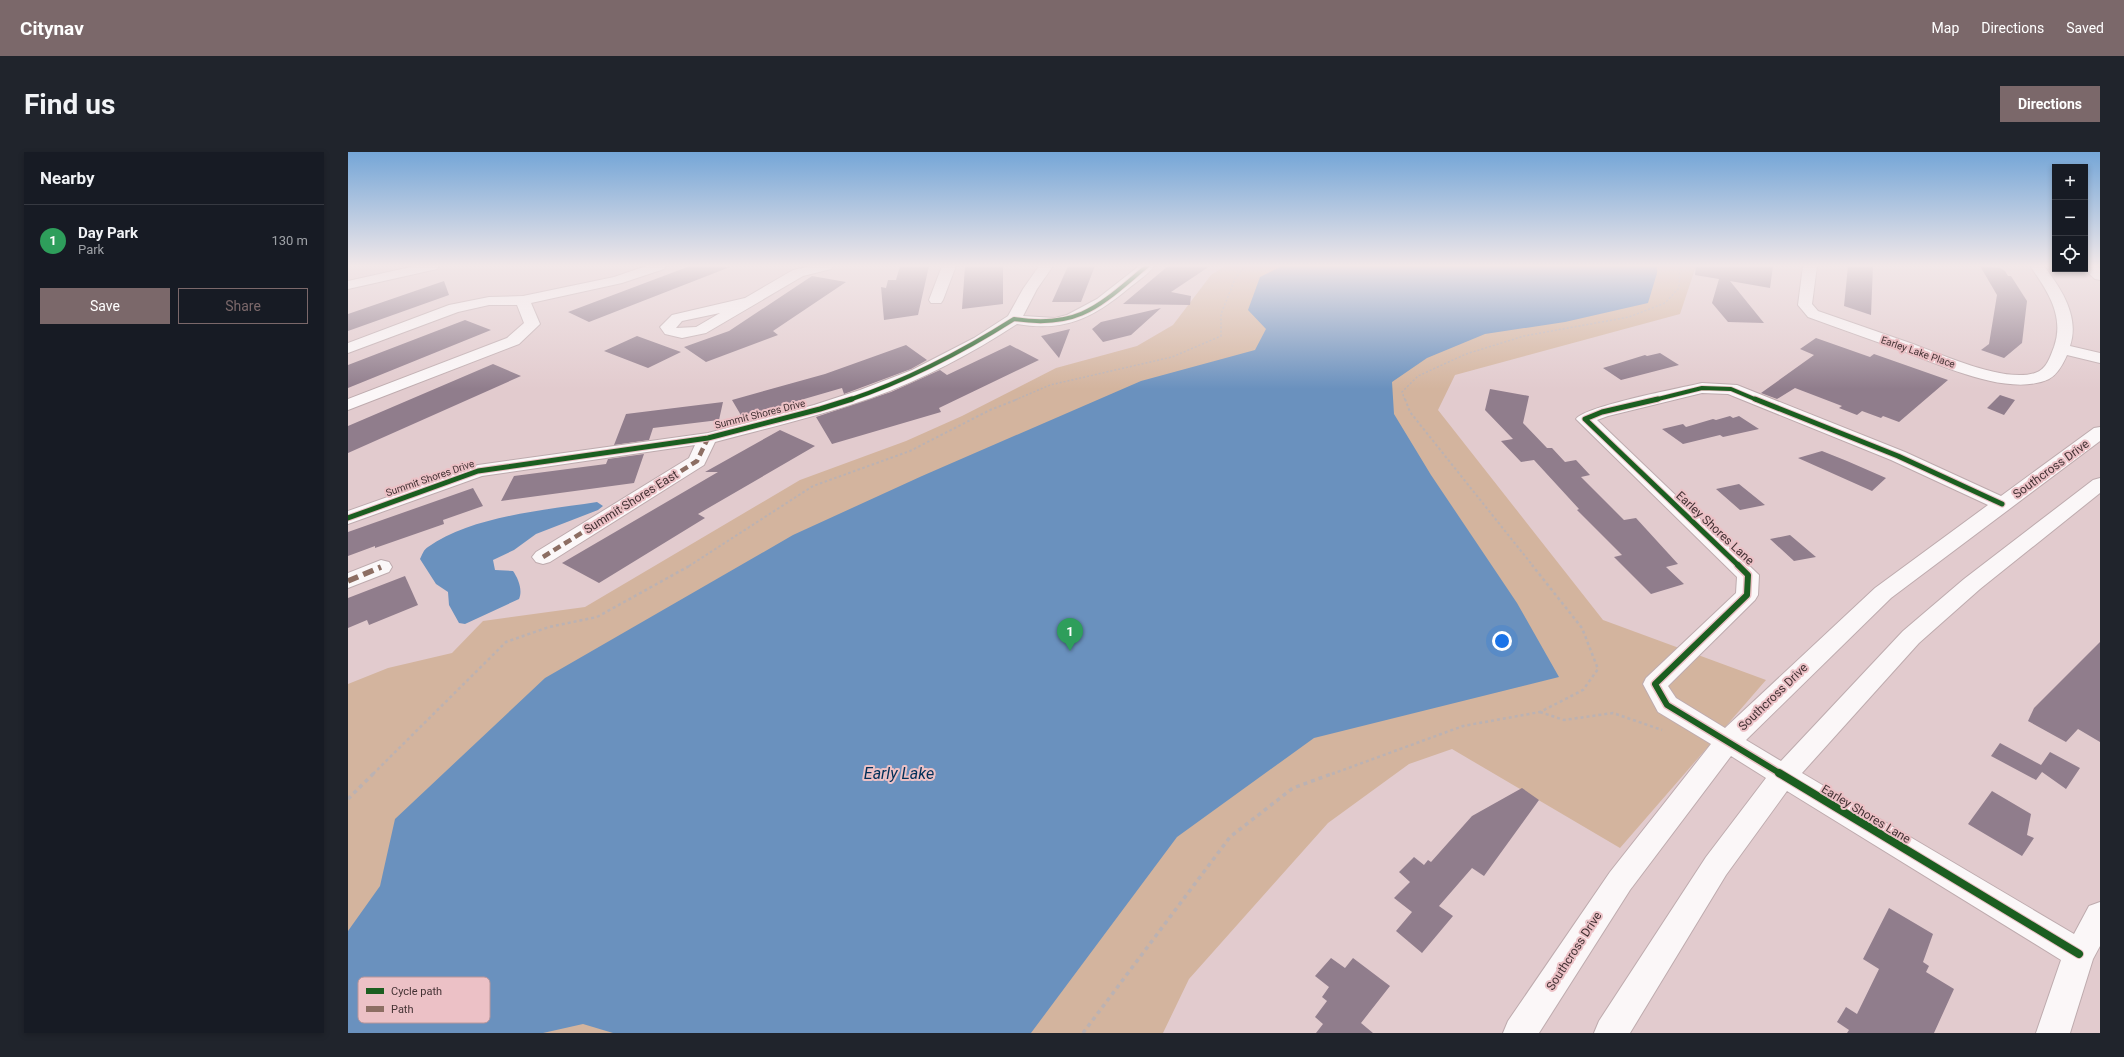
<!DOCTYPE html>
<meta charset="utf-8">
<style>
:root{--surface:#171b24;--page:#20242c;--text:#f1f3f6;--muted:#9ea1a6;--line:#363941;--accent:#7b686a}
body{margin:0;font-family:Roboto,sans-serif;background:var(--page);color:var(--text)}
.controls{position:absolute;right:12px;top:12px;display:grid;overflow:hidden;border-radius:0px;box-shadow:0 2px 6px #0003}
.controls button{width:36px;height:36px;display:grid;place-items:center;padding:0;border:0;border-bottom:1px solid var(--line);background:var(--surface);color:var(--text);font:20px sans-serif}
.you{position:absolute;left:1154px;top:489px;width:14px;height:14px;margin:-10px;border:3px solid #fff;border-radius:50%;background:#1a73e8;box-shadow:0 0 0 6px #1a73e833}
.badge{display:grid;place-items:center;width:26px;height:26px;border-radius:50%;background:var(--accent);color:#fff;font-size:13px;font-weight:700}
.pin{position:absolute;translate:-50% -33px;filter:drop-shadow(0 1px 2px #0008)}
.pin::after{content:'';position:absolute;top:21px;width:14px;height:12px;background:inherit;clip-path:polygon(0 0,100% 0,50% 100%)}
.list{margin:0;padding:0;list-style:none}
h2{display:flex;justify-content:space-between;align-items:center;height:52px;margin:0;padding:0 16px;font-size:17px}
h2 small{font-size:13px;font-weight:400;color:var(--muted)}
.list li{display:grid;grid-template-columns:26px 1fr auto;gap:12px;align-items:center;box-sizing:border-box;height:72px;padding:0 16px;border-top:1px solid var(--line)}
.list b{display:block;font-size:15px;white-space:nowrap}
.list p{margin:0;font-size:13px;white-space:nowrap;color:var(--muted)}
.list em{font-size:13px;font-style:normal;color:var(--muted)}
.actions{display:flex;gap:8px;padding:12px 16px}
.actions a{flex:1;padding:9px 0;border:1px solid var(--accent);border-radius:0px;text-align:center;font-size:14px;color:var(--accent)}
.actions .main{background:var(--accent);color:#fff}
.icon{flex:none;width:22px;height:22px;fill:none;stroke:currentColor;stroke-width:2;stroke-linecap:round;stroke-linejoin:round}
.map{position:relative;flex:none;width:1752px;height:881px;overflow:hidden;border-radius:0px}
header{display:flex;align-items:center;gap:24px;box-sizing:border-box;height:56px;padding:0 20px;background:var(--accent);color:#fff}
header strong{font-size:19px}
nav{display:flex;gap:22px;margin-inline-start:auto;font-size:14px}
.intro{display:flex;align-items:center;justify-content:space-between;box-sizing:border-box;height:96px;padding:0 24px}
h1{margin:0;font-size:28px}
.button{padding:10px 18px;border-radius:0px;background:var(--accent);color:#fff;font-size:14px;font-weight:700}
main{display:flex;gap:24px;padding:0 24px}
aside{flex:1;background:var(--surface);border-radius:0px;box-shadow:0 2px 6px #0003}
.map>svg:first-child{display:block}
</style>
<header>
<strong>Citynav</strong>
<nav><a>Map</a><a>Directions</a><a>Saved</a></nav>
</header>
<div class="intro"><h1>Find us</h1><a class="button">Directions</a></div>
<main>
<aside>
<h2>Nearby<small></small></h2>
<ul class="list">
<li><span class="badge" style="background:#2e9e5b">1</span><div><b>Day Park</b><p>Park</p></div><em>130 m</em></li>
</ul>
<div class="actions"><a class="main">Save</a><a>Share</a></div>
</aside>
<div class="map">
<svg width="1752" height="881" viewBox="0 0 1752 881">
<rect width="100%" height="100%" fill="#e2cbce"/>
<!-- green -->
<path fill="#d3b49e" d="M877 114H1348L1332 162 1107 223 1090 258 1255 468 1418 528 1272 696 1104 597 1061 612 980 671 841 827 815 881H0V532L40 516 104 501 135 469 237 455 452 328 558 289 614 264 708 216 789 194 825 173 863 123Z"/>
<!-- water -->
<path fill="#6a91be" d="M934 114H1309V121L1300 151 1217 170 1137 182 1079 206 1044 230 1046 262 1083 323 1169 451 1211 525 966 586 829 685 683 881H265L235 872 195 881H0V779L32 734 47 667 197 526 445 383 574 324 793 229 907 198 918 177 900 158 912 125Z
M249 350 255 354 250 358 188 382 166 398 145 408 147 418 165 419C170 426 175 438 171 447L117 472 111 471 101 453 100 440 88 432 72 407C74 403 76 397 80 395 123 364 198 358 249 350Z"/>
<!-- building -->
<path fill="#907d8c" d="M342 114 382 115 241 170 220 160Z
M552 114H581L570 163 536 168 533 135 538 136 540 128H548Z
M617 114H655V152L614 157Z
M720 114H747L733 150H704Z
M820 114H862L823 140 843 144 842 153 775 152Z
M1348 114H1425L1422 136 1382 129 1416 171 1380 170 1364 151 1371 127 1347 123Z
M1500 114H1525L1523 163 1496 154Z
M1632 114 1652 116 1657 119 1660 124H1663L1679 149 1674 191 1656 206 1633 198 1641 192 1649 143Z
M464 124 498 130 425 179 430 183 358 210 336 195 381 179Z
M96 129 101 143 0 179V162Z
M813 156 783 183 755 190 744 177 753 170Z
M117 168 143 178 0 236V213Z
M722 177 711 206 693 184Z
M289 184 333 200 300 216 256 199Z
M1468 186 1522 205 1526 202 1600 228 1551 270 1535 264 1533 266 1514 259 1509 263 1491 256 1494 254 1447 236 1429 247 1413 241 1466 203 1452 197Z
M558 193 579 208 563 217 496 242 494 236 394 265 384 248 477 222Z
M662 193 691 208 591 256 593 260 484 292 468 265 543 240 592 218 599 223Z
M1312 201 1331 213 1273 228 1255 216 1297 203 1299 204Z
M145 212 173 224 0 301V274Z
M1142 237 1181 244 1175 271 1199 296H1204L1217 310 1228 308 1242 323 1233 325 1276 368 1288 366 1330 412 1318 415 1336 432 1303 442 1266 405 1274 403 1229 358 1231 357 1186 308 1173 310 1153 289 1165 287 1137 258Z
M1652 243 1667 248 1656 263 1639 256Z
M375 250 371 268 305 276 301 288 266 293 278 262Z
M1382 264 1385 266 1391 264 1411 277 1375 285 1372 283 1335 292 1314 277 1335 272 1338 275 1365 267 1368 268Z
M432 278 467 294 350 362 357 366 251 431 214 411 370 320H357Z
M1474 299 1499 309 1538 326 1524 339 1450 306Z
M296 302 286 331 153 349 166 324 258 312 260 307Z
M1391 332 1417 353 1392 358 1368 337Z
M125 336 135 354 95 368 96 372 27 396V394L0 404V380Z
M1442 383 1468 405 1446 409 1422 387Z
M57 424 70 453 21 473 19 468 0 476V446Z
M1752 490V590L1730 577 1718 590 1680 569 1686 556Z
M1652 591 1693 613 1702 600 1732 616 1718 637 1694 620 1688 628 1643 604Z
M1174 636 1191 648 1136 724 1124 716 1091 754 1105 764 1074 801 1048 779 1064 760 1046 746 1062 730 1051 720 1066 705 1076 713 1080 708 1083 710 1124 664Z
M1644 639 1683 662 1679 683 1686 686 1674 704 1620 672Z
M1541 756 1585 782 1575 810 1581 814 1578 820 1606 837 1586 881H1499L1501 878 1489 870 1498 855 1509 862 1531 817 1515 807Z
M983 806 997 816 1005 806 1042 834 1013 871 1025 881H968L975 872 967 865 979 849 974 845 981 835 967 824Z"/>
<g fill="none" stroke-linecap="round" stroke-linejoin="round">
<!-- minor casing -->
<g stroke="#beabae" stroke-width="2">
<path id="minor" d="M67 114H91L89 117 0 137V129Z
M298 114H318L316 117 274 131 183 151 192 172 171 192 0 258V247L159 186 176 171 169 153H141L110 160 0 201V191L101 153 141 145 175 144 266 125Z
M463 114H485L483 117 455 124 358 181 334 186 317 182 312 175 324 163 397 146 445 118ZM372 161 348 175 328 176 334 169Z
M594 114H608L595 148 593 151H583L581 148Z
M691 114H705L689 137 675 164 707 166 719 163 749 147 791 114H806C800 123 789 129 781 136 744 167 716 180 669 172 623 202 574 228 523 246 472 264 419 276 367 290L356 313 202 410 195 412 188 410 184 405 188 400 341 306 347 293 134 324 0 372V359L130 313 360 281 466 253 512 238 564 218 626 186 660 164 675 137Z
M1455 114H1469L1464 152 1470 159C1502 170 1533 181 1565 192 1595 203 1656 231 1687 221 1699 217 1702 205 1706 195 1717 164 1699 138 1682 114H1696C1713 136 1732 165 1722 194L1752 201V211L1719 203C1715 212 1710 222 1701 227 1661 246 1591 212 1552 198 1521 187 1490 176 1460 165L1450 153Z
M1737 114H1749L1752 117V128L1747 127 1736 117Z
M1354 231 1389 233 1557 300 1653 344 1746 276 1752 275V289L1543 446 1398 588 1433 609 1555 479 1616 427 1745 328 1752 326V341L1632 437 1571 491 1454 621 1726 782 1741 754 1752 750V794L1745 807 1722 881H1688L1713 808 1439 639 1378 723 1282 881H1246L1251 869 1358 705 1418 626 1383 604 1282 738 1191 881H1155L1160 869 1262 720 1363 592 1310 560 1295 532 1298 526 1388 441 1389 425 1228 267C1237 254 1333 236 1354 231ZM1354 241 1380 242 1543 308 1640 353 1527 436 1377 576 1328 546 1320 534 1407 448 1410 443 1411 423 1249 268 1260 264Z
M33 408 41 410 44 415 41 420 0 436V421Z"/>
</g>
<!-- path-far3 -->
<path stroke="#bbb2b3" stroke-width="1.5" stroke-dasharray="2 2" stroke-linecap="butt" d="M667 248 702 233 824 205 873 184V162L887 127 897 114
M1057 248 1054 240 1070 224 1118 202 1176 184 1281 165 1317 151 1331 136 1332 114"/>
<!-- path-far2 -->
<path stroke="#bbb2b3" stroke-width="2" stroke-dasharray="2.5 2.5" stroke-linecap="butt" d="M1057 247 1062 260 1185 414
M341 414 465 334 562 299 642 258 670 247"/>
<!-- path-far1 -->
<path stroke="#bbb2b3" stroke-width="2.5" stroke-dasharray="3 3" stroke-linecap="butt" d="M1192 560 1216 568 1265 561 1314 578
M25 622 158 490 201 475 249 465 343 413
M984 622 1115 574 1192 560 1235 538 1250 517 1234 476 1184 413"/>
<!-- path -->
<path stroke="#bbb2b3" stroke-width="3.5" stroke-dasharray="4 4" stroke-linecap="butt" d="M0 647 26 621
M735 881 882 685 945 636 986 621"/>
<!-- minor -->
<use href="#minor" fill="#fbf7f8" fill-rule="evenodd"/>
<!-- quiet-far1 -->
<path stroke="#8d6e63" stroke-width="4.5" stroke-dasharray="8 4.5" stroke-linecap="butt" d="M195 405 349 309 360 286"/>
<!-- quiet -->
<path stroke="#8d6e63" stroke-width="5.5" stroke-dasharray="11 5.5" stroke-linecap="butt" d="M0 429 33 415"/>
<!-- cycleway-far3 casing -->
<g stroke="#ecc1c6" stroke-width="5.5">
<path id="cycleway-far3" d="M501 248C560 228 614 200 666 167 732 177 752 153 799 114
M1306 248 1354 236 1383 237 1409 248"/>
</g>
<!-- cycleway-far2 casing -->
<g stroke="#ecc1c6" stroke-width="7">
<path id="cycleway-far2" d="M1310 247 1254 260 1237 267 1391 414
M1407 247 1550 304 1654 352
M0 366 130 319 360 286 472 257 504 247"/>
</g>
<!-- cycleway-far1 casing -->
<g stroke="#ecc1c6" stroke-width="9">
<path id="cycleway-far1" d="M1390 413 1400 423 1399 443 1307 532 1319 553 1433 622"/>
</g>
<!-- cycleway casing -->
<g stroke="#ecc1c6" stroke-width="10">
<path id="cycleway" d="M1431 621 1731 802"/>
</g>
<!-- cycleway-far3 -->
<use href="#cycleway-far3" stroke="#1b5e20" stroke-width="4"/>
<!-- cycleway-far2 -->
<use href="#cycleway-far2" stroke="#1b5e20" stroke-width="5"/>
<!-- cycleway-far1 -->
<use href="#cycleway-far1" stroke="#1b5e20" stroke-width="6"/>
<!-- cycleway -->
<use href="#cycleway" stroke="#1b5e20" stroke-width="8"/>
</g>
<!-- sky -->
<linearGradient id="sky" x2="0" y2="1"><stop stop-color="#75a6d7"/><stop offset="0.48" stop-color="#f2e8e9"/><stop offset="1" stop-color="#f2e8e9" stop-opacity="0"/></linearGradient>
<rect width="1752" height="237" fill="url(#sky)"/>
<g text-anchor="middle" dominant-baseline="central" stroke-width="4" stroke-linejoin="round" paint-order="stroke">
<!-- far-street labels -->
<g font-size="10" fill="#443234" stroke="#ecc1c6">
<text transform="translate(1570 200) rotate(19)">Earley Lake Place</text>
<text transform="translate(412 262) rotate(-14)">Summit Shores Drive</text>
<text transform="translate(82 326) rotate(-19)">Summit Shores Drive</text>
</g>
<!-- street labels -->
<g font-size="12" fill="#443234" stroke="#ecc1c6">
<text transform="translate(1703 317) rotate(-36)">Southcross Drive</text>
<text transform="translate(283 350) rotate(-32)">Summit Shores East</text>
<text transform="translate(1367 376) rotate(43)">Earley Shores Lane</text>
<text transform="translate(1425 545) rotate(-44)">Southcross Drive</text>
<text transform="translate(1518 662) rotate(31)">Earley Shores Lane</text>
<text transform="translate(1226 799) rotate(-57)">Southcross Drive</text>
</g>
<!-- near-water labels -->
<g font-size="16" font-style="italic" fill="#002f58" stroke="#ecc1c6">
<text x="551" y="621">Early Lake</text>
</g>
</g>
<!-- legend -->
<rect x="10" y="825" width="132" height="46" rx="6" fill="#ecc1c6" stroke="#ba969a" stroke-width="1"/>
<rect x="18" y="836" width="18" height="6" fill="#1b5e20"/>
<rect x="18" y="854" width="18" height="6" fill="#8d6e63"/>
<g font-size="11" fill="#443234">
<text x="43" y="843">Cycle path</text>
<text x="43" y="861">Path</text>
</g>
</svg>
<div class="controls">
<button>+</button>
<button>−</button>
<button><svg class="icon" aria-label="locate" viewBox="0 0 24 24"><circle cx="12" cy="12" r="6"/><path d="M12 2v4M12 18v4M2 12h4M18 12h4"/></svg></button>
</div>
<div class="you"></div>
<div class="pin badge" style="left:722px;top:499px;background:#2e9e5b">1</div>
</div>
</main>
